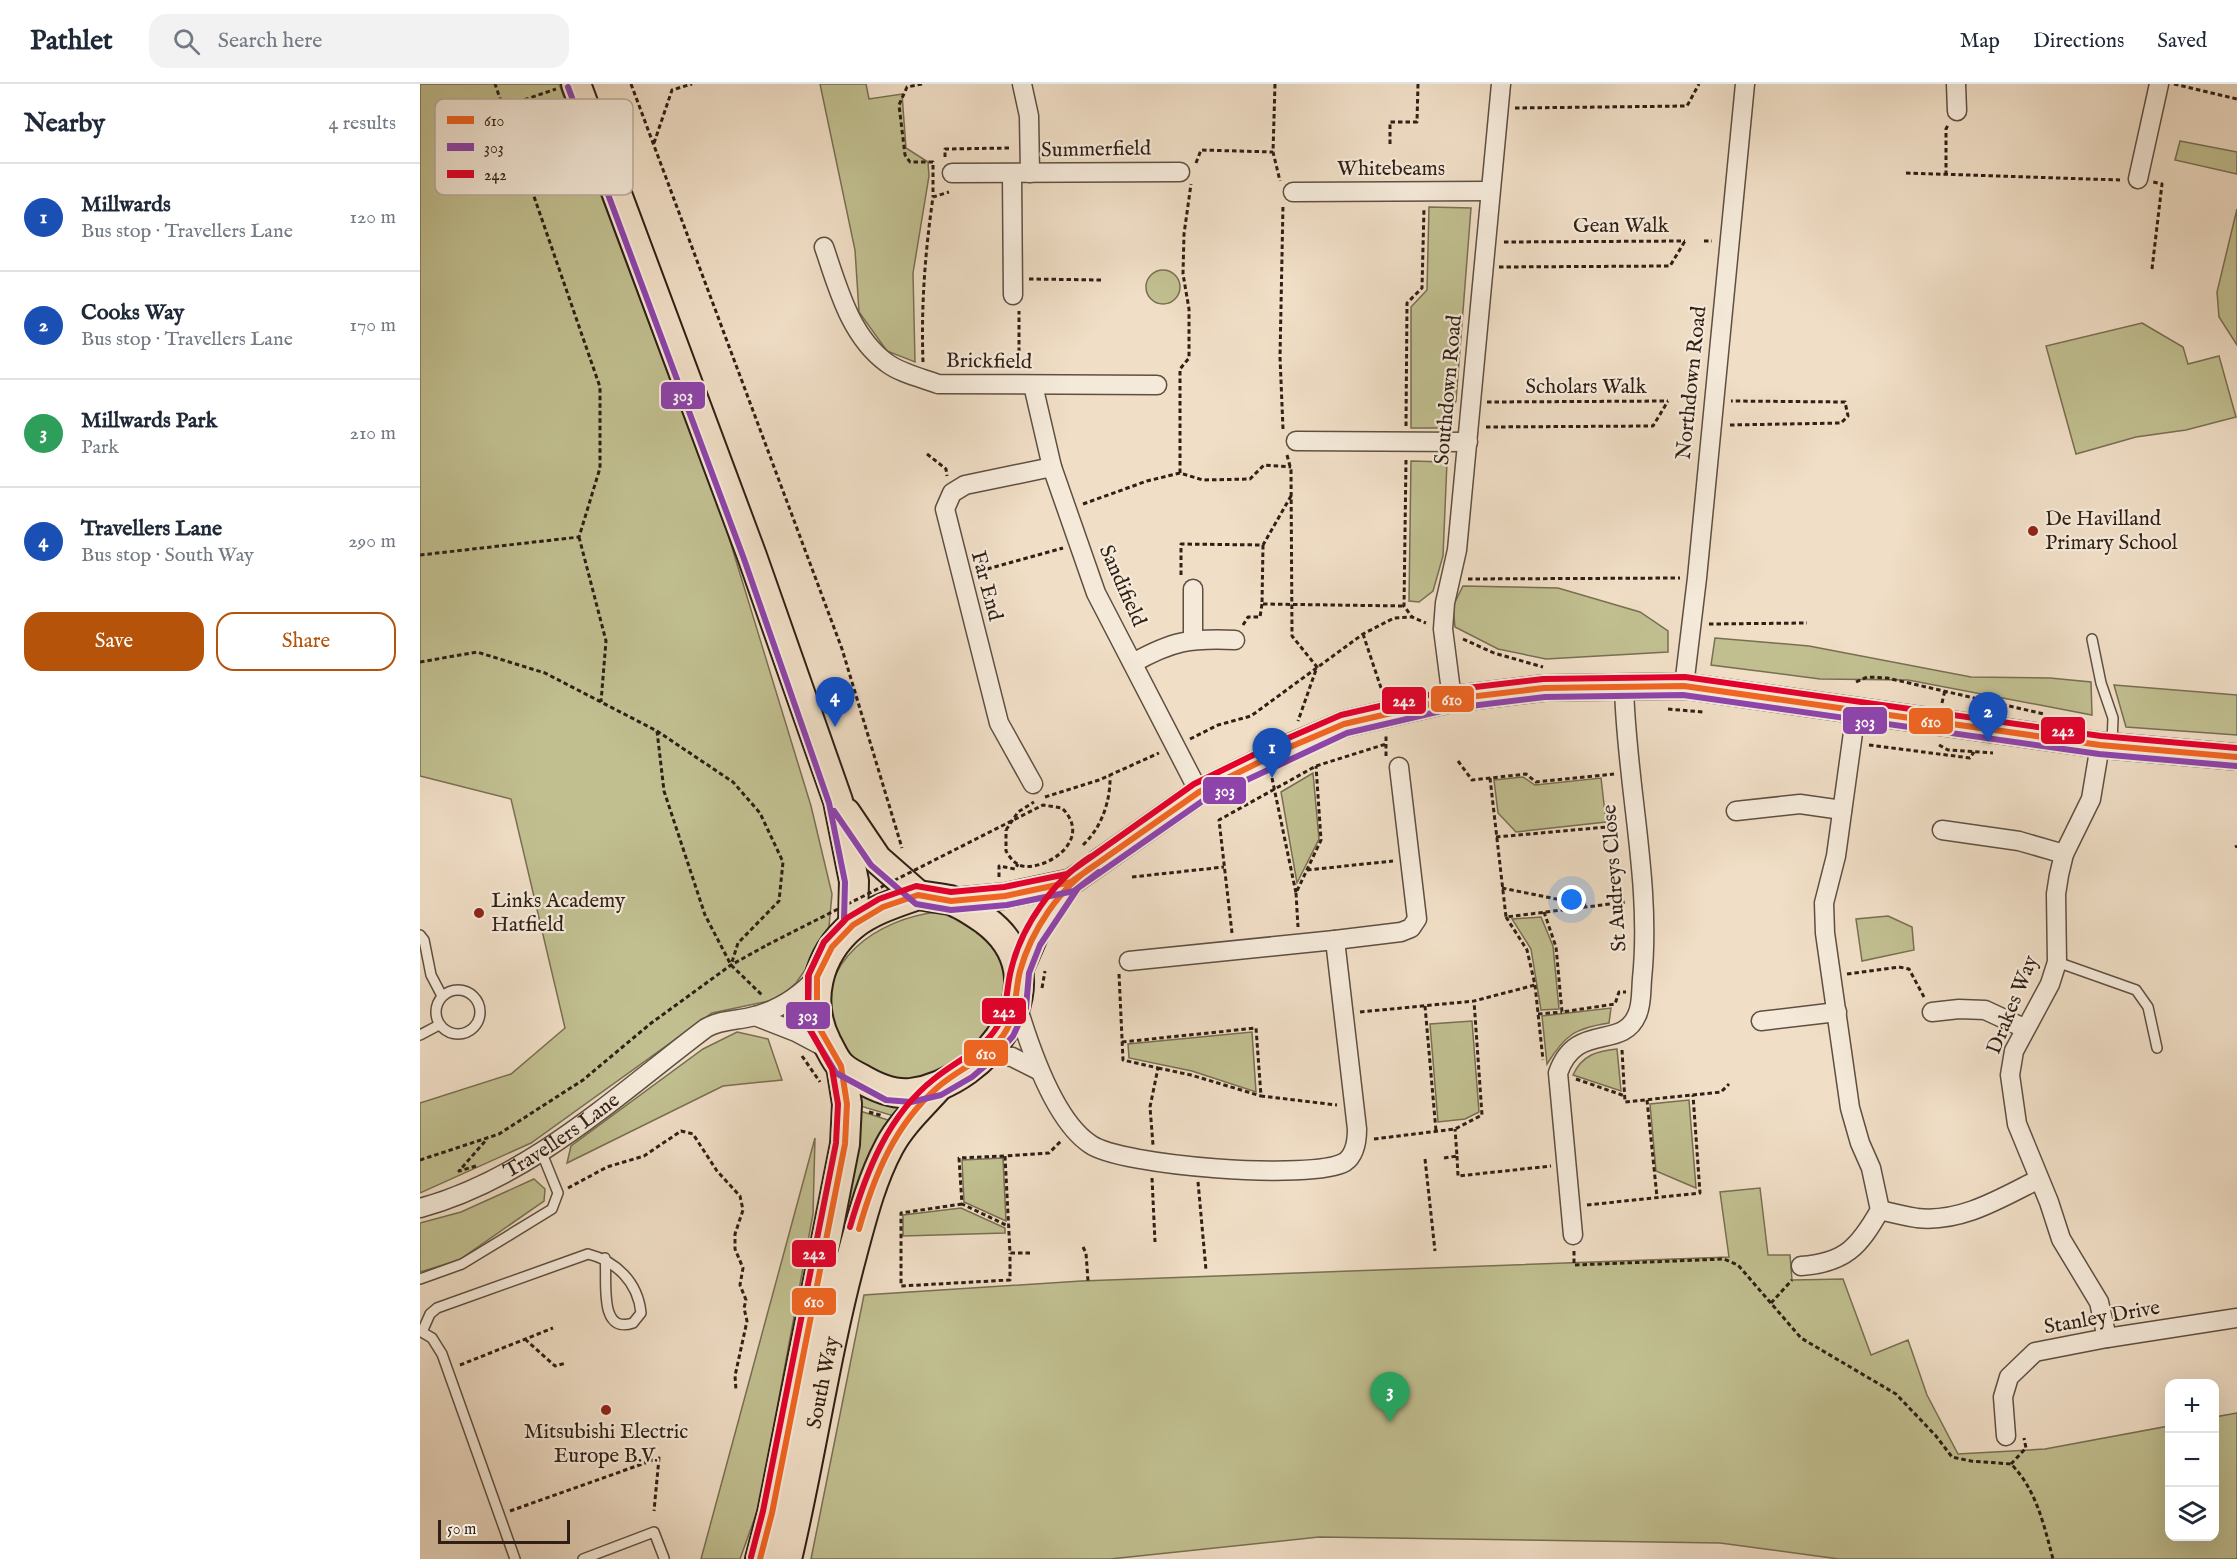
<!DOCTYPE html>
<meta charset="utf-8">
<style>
:root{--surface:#fff;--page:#f2f2f3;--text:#1f2937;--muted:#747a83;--line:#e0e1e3;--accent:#b45309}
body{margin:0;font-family:"IM FELL English",serif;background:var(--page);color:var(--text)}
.controls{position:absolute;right:18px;bottom:18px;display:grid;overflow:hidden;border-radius:12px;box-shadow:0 6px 24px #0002}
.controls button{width:54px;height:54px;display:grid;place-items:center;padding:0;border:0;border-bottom:2px solid var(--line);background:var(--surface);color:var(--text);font:30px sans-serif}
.scale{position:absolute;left:18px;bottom:15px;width:132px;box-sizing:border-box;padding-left:6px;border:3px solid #2f1f15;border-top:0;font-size:16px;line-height:21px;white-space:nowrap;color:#2f1f15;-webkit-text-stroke:4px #f5eada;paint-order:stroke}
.you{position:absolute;left:1152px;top:816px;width:21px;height:21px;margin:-15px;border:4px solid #fff;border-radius:50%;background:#1a73e8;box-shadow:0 0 0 9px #1a73e833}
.badge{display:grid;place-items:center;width:39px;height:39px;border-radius:50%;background:var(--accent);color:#fff;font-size:20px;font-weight:700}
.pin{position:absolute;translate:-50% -50px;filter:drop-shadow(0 2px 3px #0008)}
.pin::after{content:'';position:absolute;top:32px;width:21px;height:18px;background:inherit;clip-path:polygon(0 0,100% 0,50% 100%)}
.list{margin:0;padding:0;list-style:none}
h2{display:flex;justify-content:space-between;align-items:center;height:78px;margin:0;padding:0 24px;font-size:26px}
h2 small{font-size:20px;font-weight:400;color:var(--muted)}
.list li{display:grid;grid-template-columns:39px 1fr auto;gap:18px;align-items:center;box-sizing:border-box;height:108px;padding:0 24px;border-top:2px solid var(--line)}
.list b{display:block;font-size:22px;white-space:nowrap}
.list p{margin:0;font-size:20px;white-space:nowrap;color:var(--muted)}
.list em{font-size:20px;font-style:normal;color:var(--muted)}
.actions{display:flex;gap:12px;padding:18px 24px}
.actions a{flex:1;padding:14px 0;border:2px solid var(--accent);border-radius:18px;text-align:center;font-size:21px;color:var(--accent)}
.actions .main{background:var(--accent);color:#fff}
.icon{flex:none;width:33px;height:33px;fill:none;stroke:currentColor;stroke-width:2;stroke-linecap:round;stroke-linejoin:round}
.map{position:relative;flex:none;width:1817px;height:1475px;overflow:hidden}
header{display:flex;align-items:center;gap:36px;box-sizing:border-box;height:84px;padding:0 30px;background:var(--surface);border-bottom:2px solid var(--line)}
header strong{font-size:28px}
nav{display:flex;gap:33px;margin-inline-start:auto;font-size:21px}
.search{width:420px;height:54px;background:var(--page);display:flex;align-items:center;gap:15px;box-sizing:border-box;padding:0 21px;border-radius:18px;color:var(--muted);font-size:22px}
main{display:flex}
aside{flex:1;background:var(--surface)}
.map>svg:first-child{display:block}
</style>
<header>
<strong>Pathlet</strong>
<div class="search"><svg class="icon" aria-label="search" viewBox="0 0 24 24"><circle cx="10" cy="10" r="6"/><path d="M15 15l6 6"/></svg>Search here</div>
<nav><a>Map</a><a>Directions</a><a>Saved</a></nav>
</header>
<main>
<aside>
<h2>Nearby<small>4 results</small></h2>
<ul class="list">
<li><span class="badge" style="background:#1a4fb4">1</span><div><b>Millwards</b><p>Bus stop · Travellers Lane</p></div><em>120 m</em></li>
<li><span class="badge" style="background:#1a4fb4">2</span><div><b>Cooks Way</b><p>Bus stop · Travellers Lane</p></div><em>170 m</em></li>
<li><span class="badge" style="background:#2e9e5b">3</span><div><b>Millwards Park</b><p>Park</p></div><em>210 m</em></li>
<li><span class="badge" style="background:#1a4fb4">4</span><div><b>Travellers Lane</b><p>Bus stop · South Way</p></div><em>290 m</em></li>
</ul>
<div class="actions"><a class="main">Save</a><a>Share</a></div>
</aside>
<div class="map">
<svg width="1817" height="1475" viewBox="0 0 1817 1475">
<rect width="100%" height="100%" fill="#f0dec6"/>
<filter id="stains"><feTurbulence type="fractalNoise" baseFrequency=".00333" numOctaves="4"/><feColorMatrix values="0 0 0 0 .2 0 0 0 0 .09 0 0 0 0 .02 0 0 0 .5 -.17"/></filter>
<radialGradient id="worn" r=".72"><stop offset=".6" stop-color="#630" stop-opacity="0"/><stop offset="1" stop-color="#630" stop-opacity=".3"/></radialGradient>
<!-- green -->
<path fill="#c1bf90" stroke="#786f52" stroke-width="1.5" d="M0 0H139L306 444 391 722 412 810 408 853 376 899 358 915 292 929 111 1059 0 1109V1019L91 990 145 944 91 715 0 692Z
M400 0H446L449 15 482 10 486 64 508 78 509 92 493 189 495 278 467 267 439 228 435 166Z
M1760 57 1817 68V90L1755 76Z
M1009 123 1051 124 1036 317 1022 344H991V223L1007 206Z
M1817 125V261L1799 233 1797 208Z
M726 203a17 17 0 1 1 34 0a17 17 0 1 1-34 0Z
M1722 239 1763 263 1768 280 1799 272 1816 333 1766 346 1716 353 1656 370 1626 262Z
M991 377 1027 378 1023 472 1013 507 999 518 989 517Z
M1043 502 1138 504 1220 528 1248 547V568L1126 575 1078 565 1035 543 1033 522Z
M1295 554 1389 562 1551 593 1630 594 1671 598 1672 631 1488 596 1400 595 1291 581Z
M1694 601 1817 611V651L1706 643Z
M893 689 899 755 877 799 861 708Z
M1103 693 1115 701 1181 694 1186 738 1096 748 1078 729 1074 696Z
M518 828C543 833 551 838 568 857 625 919 524 1020 457 989 445 983 435 980 427 969 423 962 415 954 413 946 392 878 459 834 518 828Z
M1468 832 1492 843 1494 866 1442 877 1436 835Z
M1121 833 1133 862 1139 925 1121 926 1111 865 1092 835Z
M1191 924 1189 939C1155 944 1145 951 1127 980L1122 932Z
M1052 937 1059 1028 1045 1035 1018 1038 1010 940Z
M317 948 348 955 362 996 303 1002 147 1079 151 1062 283 965Z
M832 948 836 1008 772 987 709 974 708 960Z
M1197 965 1201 1007 1153 991C1162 971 1177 967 1197 965Z
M437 1009 450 1015 486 1021 477 1033 437 1021Z
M1269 1016 1276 1104 1236 1087 1230 1020Z
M437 1026 474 1038 418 1175V1140Z
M395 1054 393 1130 339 1422 320 1475H281Z
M583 1074 586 1137 544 1118 542 1076Z
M114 1095 125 1105 124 1117 39 1176 0 1188V1139L41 1128Z
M1340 1104 1348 1171H1370L1372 1196 1423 1195 1451 1271 1488 1256 1507 1311 1538 1370 1625 1365 1749 1342 1750 1452H1794L1795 1333 1817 1329V1475H1419L1300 1459 899 1453 690 1475H391L444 1211 661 1197 1309 1173 1300 1108Z
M541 1124 585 1144V1149L483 1152V1131Z"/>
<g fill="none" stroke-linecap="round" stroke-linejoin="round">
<!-- lane casing -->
<g stroke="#5f4f41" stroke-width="12">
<path id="lane" d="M1672 555 1681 599 1693 634 1692 660
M0 851 4 856 11 891 22 912
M1637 878 1716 906 1728 923 1737 964
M16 928a22 22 0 1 1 44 0a22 22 0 1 1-44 0Z
M0 951 19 941
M0 1195 42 1180 132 1125 138 1109 121 1067
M0 1247 12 1254 22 1270 95 1475
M2 1248 10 1230 17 1224 168 1170C196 1177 218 1198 221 1229L213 1239C177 1251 188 1193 185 1174
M163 1475 234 1448 244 1474"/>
</g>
<!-- street casing -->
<g stroke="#5f4f41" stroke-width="21">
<g id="street">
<path d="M602 0 609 32 610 89"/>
<path d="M1536 0 1537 27"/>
<path d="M532 89 760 88"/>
<path d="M592 90 593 211"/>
<path d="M1718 95 1739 0"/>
<path d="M873 108 1069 107"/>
<path d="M404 163C418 204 430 252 467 279 480 289 502 294 518 300L737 301"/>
<path d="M613 301 632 383 676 509 779 708"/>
<path d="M876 357 1048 358"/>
<path d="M773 554V505"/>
<path d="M713 579C752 557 770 554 815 556"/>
<path d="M1264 602 1277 494 1325 0"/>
<path d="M1032 615 1023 545 1025 519 1037 466 1081 0"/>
<path d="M1680 661 1671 715 1644 770 1639 791 1636 810 1637 878 1630 900 1594 967 1590 991 1597 1040 1629 1118 1641 1155 1679 1218 1687 1254"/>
<path d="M613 700 579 639 525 425 532 409 545 401 632 383"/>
<path d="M1316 727 1380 720 1422 726"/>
<path d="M1522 746 1599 757 1644 770"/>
<path d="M709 877 915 856"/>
<path d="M597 921C609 961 634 1036 670 1060 700 1082 893 1097 925 1078 935 1071 937 1057 937 1045L915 856 981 848 991 844 997 835 979 683"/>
<path d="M1512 928 1539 925 1565 926 1604 944"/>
<path d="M335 932 376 948 410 966"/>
<path d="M1341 937 1417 928"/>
<path d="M566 970 592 973 618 986"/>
<path id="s1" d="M0 1124C110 1094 197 1011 286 944 302 935 317 937 335 932 360 925 380 912 397 893"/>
<path d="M1460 1126C1472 1129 1485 1132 1497 1134 1541 1139 1581 1114 1619 1095"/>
<path d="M1153 1151 1138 989C1156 937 1202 967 1217 931 1222 921 1221 906 1222 895 1232 798 1206 699 1204 602"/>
<path d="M1381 1182C1425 1179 1439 1163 1460 1126L1451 1084 1440 1059 1430 1024 1405 849 1404 819 1416 772 1436 627"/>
<path d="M1586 1352 1583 1313 1589 1293 1615 1268 1687 1254 1817 1234"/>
</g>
</g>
<!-- secondary casing -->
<g stroke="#2f1f15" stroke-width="28">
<path id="secondary" d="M531 817 585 812 651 798
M600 887 620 841 651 798 779 708 870 663 924 640 1032 615 1124 604 1264 602 1680 661 1817 673"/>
</g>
<!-- primary casing -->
<g stroke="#2f1f15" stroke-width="32">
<g id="primary">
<path d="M156 0 332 472 418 717 434 797 433 841"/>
<path d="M426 729 457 775 498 811"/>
<path d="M498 811C509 813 520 814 530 816 542 820 555 829 565 836 645 895 569 999 491 1009 473 1011 455 1003 440 994 434 991 426 987 421 982 415 976 411 966 407 959 386 918 397 871 433 841 452 826 476 819 498 811Z"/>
<path d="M340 1475 352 1429 425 1060 427 1020 421 982"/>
<path id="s2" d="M367 1475C391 1374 405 1271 432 1171 442 1134 451 1097 469 1063 481 1040 501 1022 518 1003"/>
</g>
</g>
<!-- path -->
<path stroke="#2f1f15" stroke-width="3" stroke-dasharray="4.5 3" stroke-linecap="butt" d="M211 0 422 565 482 764
M502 0 487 3 479 21 485 71 490 78H513V113
M855 0 853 68 860 97
M1754 0 1817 15
M83 23 136 5
M1095 24 1267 22 1279 0
M234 59 252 6 272 0
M970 60V38H997L998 0
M525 73V65L591 64
M776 79 781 66 853 68
M1486 89 1700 96
M969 90V80
M1526 91V45L1528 41
M1284 157H1292
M1084 158 1265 157
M1079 183 1250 182 1265 157
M1732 185 1742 100 1733 98
M609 195 682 196
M503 278C501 222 505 169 513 113L529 108
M599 283V227
M1266 317H1278
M1067 318 1248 317
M1310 341 1421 339 1428 332 1425 318 1311 317
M986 342 987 219 1002 204 1004 124
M1066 343 1233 342 1248 317
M863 345 860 273 863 121
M507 370 526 385 527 392
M867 371 871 386 872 552 897 583 878 637
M986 376 984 522 992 533
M760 389V285L769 274V225L763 190 764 150 771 100
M663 420 727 397 760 389 783 396 830 395 844 381 871 383
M159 453 186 557 181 618
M843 461 842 520 984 522
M0 471 159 453 180 384V303L75 0
M560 487 643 464
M761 491V460L843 461 871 412
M1048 495 1260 494
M1289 540 1387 539
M823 541 828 533H840L842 520
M943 550 963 610
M1043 555 1074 569 1123 583
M0 578 57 568 125 589 237 647 313 698 340 729 363 778 359 817 318 859 311 881
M1436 598 1447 593 1467 594 1624 630
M1522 619 1525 606
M1248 625 1283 628
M237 647 244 707 285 831 311 881 343 912
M770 655 798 641 831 632 943 550 974 534 992 533 1006 539
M1449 661 1550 674 1554 668
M1519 661 1528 666 1573 669
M966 672V652
M1038 677 1052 696 1106 690 1116 698 1194 690
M852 694 876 809 901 756 896 682
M1070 694 1086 833 1206 818
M625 713 679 696 739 669
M586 746 598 728 614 718
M1076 753 1198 742
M663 761C682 743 691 716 690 690
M1815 763 1817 762
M887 786 973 777
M579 793V782L595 785 598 780
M712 793 804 783
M1082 804 1166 821
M876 809 878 843
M1124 828 1136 863 1142 928 1195 920 1199 908H1206
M1086 833 1107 866 1115 901 1123 976
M812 849 799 736 896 682 966 660
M699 890 703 976 738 984 730 1023 733 1061
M1427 890 1479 883 1489 885 1504 913
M622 904 625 887
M1005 922 1016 1047
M940 928 1054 917 1115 901
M1118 930 1142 928
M702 958 836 944 841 1012 917 1021
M1202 966 1205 1018 1301 1008 1309 1000
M382 972 400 998
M738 984 771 991 841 1012
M1156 995 1205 1012
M1227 1016 1237 1113
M449 1028 463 1032
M954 1055 1035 1045 1062 1031 1054 917
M584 1072 539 1074 542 1120 590 1143
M1037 1072 1038 1092 1131 1082
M1024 1074 1037 1072 1035 1045
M1005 1075 1015 1167
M0 1076 79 1050 163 996 230 940 311 881 347 861
M56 1082 39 1087 67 1055
M732 1094 735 1158
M778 1098 786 1186
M148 1104 187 1083 224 1072 261 1047 273 1050 297 1087 320 1112 323 1126 315 1150V1165L323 1184 320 1201 326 1216 324 1224 327 1237 315 1292 316 1306
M542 1120 481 1129V1202L590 1196V1169
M1167 1121 1280 1109 1273 1011
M663 1163 666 1169 668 1197
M1154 1167V1181L1304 1175 1318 1181 1381 1254 1476 1310 1516 1352 1532 1373 1551 1377 1591 1380C1616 1405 1624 1441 1633 1475
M610 1169H590L585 1072 629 1069 641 1057
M1351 1219 1372 1196
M105 1255 135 1282 146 1279
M40 1281 133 1244
M1591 1380 1606 1364 1604 1354
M90 1427 239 1374 234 1427"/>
<!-- lane -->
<use href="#lane" stroke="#f5eada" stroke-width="9"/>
<!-- street -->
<use href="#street" stroke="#f5eada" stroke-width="18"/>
<!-- secondary -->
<use href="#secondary" stroke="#f5eada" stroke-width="26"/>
<!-- primary -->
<use href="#primary" stroke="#f0dec6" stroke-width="28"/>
<!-- path-bridge -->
<path stroke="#2f1f15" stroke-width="3" stroke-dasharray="4.5 3" stroke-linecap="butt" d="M347 861 623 721 642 724C676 758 620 790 599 781 593 778 589 772 586 767V746"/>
<!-- bus-1 casing -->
<g stroke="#f5eada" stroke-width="10">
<path id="bus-1" d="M439 1145C454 1092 475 1040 518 1003 541 983 572 973 587 945 597 927 595 906 600 887 611 847 640 803 675 781
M340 1475 352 1429 425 1060 427 1020 421 982 397 940V893L412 863 433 841 463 823 498 811 531 817 585 812 651 798 779 708 870 663 924 640 1032 615 1124 604 1264 602 1680 661 1817 673"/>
</g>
<!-- bus-2 casing -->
<g stroke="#f5eada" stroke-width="10">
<path id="bus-2" d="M148 3 324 475 409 719 425 798 424 837 404 858 389 890 388 943 416 989 466 1016 491 1018 521 1011 552 993 572 976 593 952 606 924 609 889 620 861 658 804 784 716 927 649 1034 624 1125 613 1263 611 1679 670 1816 682
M414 727 451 781 496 820 531 826 587 821 654 807 679 788"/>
</g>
<!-- bus-3 casing -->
<g stroke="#f5eada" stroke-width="10">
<path id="bus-3" d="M430 1143C446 1088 468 1031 514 995 536 977 562 967 577 943 588 926 586 905 591 886 601 843 633 797 670 773
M331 1473 343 1427 416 1059 418 1020 412 985 388 942V892L404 858 427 834 459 815 496 802 531 808 584 803 647 790 774 700 866 655 921 631 1030 606 1123 595 1265 593 1681 652 1817 664"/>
</g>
<!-- bus-1 -->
<use href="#bus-1" stroke="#f26522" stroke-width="6"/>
<!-- bus-2 -->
<use href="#bus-2" stroke="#8e44ad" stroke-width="6"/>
<!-- bus-3 -->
<use href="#bus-3" stroke="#e4002b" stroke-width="6"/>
</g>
<!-- markers -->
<g fill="#8f2418" stroke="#f5eada" stroke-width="2">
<circle cx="1613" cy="447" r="6"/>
<circle cx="59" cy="829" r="6"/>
<circle cx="186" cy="1326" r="6"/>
</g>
<g text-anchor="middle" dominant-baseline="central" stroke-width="4.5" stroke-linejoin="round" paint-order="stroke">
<!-- street labels -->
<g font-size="21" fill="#2f1f15" stroke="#f5eada">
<text transform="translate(676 66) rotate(-1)">Summerfield</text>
<text x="971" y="85">Whitebeams</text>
<text x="1201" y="142">Gean Walk</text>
<text transform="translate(569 278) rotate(1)">Brickfield</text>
<text transform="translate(1272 299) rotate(-84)">Northdown Road</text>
<text x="1166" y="303">Scholars Walk</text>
<text transform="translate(1029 306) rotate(-85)">Southdown Road</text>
<text transform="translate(566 502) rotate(75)">Far End</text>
<text transform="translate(702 502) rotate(66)">Sandifield</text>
<text transform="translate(1195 794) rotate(-94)">St Audreys Close</text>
<text transform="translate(1593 921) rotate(-68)">Drakes Way</text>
<text stroke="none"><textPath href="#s1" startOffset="160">Travellers Lane</textPath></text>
<text transform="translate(1682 1234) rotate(-10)">Stanley Drive</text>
<text stroke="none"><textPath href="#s2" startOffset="180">South Way</textPath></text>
</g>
<!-- poi labels -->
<g font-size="21" fill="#2f1f15" stroke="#f5eada" text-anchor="start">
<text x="1625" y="435">De Havilland<tspan x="1625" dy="24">Primary School</tspan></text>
<text x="71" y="817">Links Academy<tspan x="71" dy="24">Hatfield</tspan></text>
<text x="186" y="1348" text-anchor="middle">Mitsubishi Electric<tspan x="186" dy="24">Europe B.V.</tspan></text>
</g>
</g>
<!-- legend -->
<rect x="15" y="15" width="198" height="96" rx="9" fill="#f5eada" stroke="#baad9f" stroke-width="1.5"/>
<rect x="27" y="32" width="27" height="8" fill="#f26522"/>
<rect x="27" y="59" width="27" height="8" fill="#8e44ad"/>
<rect x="27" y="86" width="27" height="8" fill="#e4002b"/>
<g font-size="16" fill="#2f1f15">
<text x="64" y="42">610</text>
<text x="64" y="69">303</text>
<text x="64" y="96">242</text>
</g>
<g stroke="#f5eada" stroke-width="2">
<rect x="240" y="297" width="46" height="29" rx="6" fill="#8e44ad"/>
<rect x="1010" y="601" width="45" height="28" rx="6" fill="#f26522"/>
<rect x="961" y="602" width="46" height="29" rx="6" fill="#e4002b"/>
<rect x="1422" y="622" width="46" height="29" rx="6" fill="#8e44ad"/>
<rect x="1488" y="623" width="46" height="28" rx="6" fill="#f26522"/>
<rect x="1620" y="632" width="46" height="29" rx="6" fill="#e4002b"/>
<rect x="782" y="692" width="45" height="29" rx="6" fill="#8e44ad"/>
<rect x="561" y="913" width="46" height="28" rx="6" fill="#e4002b"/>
<rect x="365" y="917" width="46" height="29" rx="6" fill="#8e44ad"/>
<rect x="543" y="955" width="46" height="28" rx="6" fill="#f26522"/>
<rect x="371" y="1155" width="46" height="29" rx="6" fill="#e4002b"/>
<rect x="371" y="1203" width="46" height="29" rx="6" fill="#f26522"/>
</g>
<g font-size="16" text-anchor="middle" font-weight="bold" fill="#fff">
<text x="263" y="317">303</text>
<text x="1032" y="621">610</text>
<text x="984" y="622">242</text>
<text x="1445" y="643">303</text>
<text x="1511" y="643">610</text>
<text x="1643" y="652">242</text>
<text x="805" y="712">303</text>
<text x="584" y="933">242</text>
<text x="388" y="937">303</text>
<text x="566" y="975">610</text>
<text x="394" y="1175">242</text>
<text x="394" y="1223">610</text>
</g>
<rect width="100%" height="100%" filter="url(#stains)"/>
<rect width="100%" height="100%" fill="url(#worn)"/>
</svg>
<div class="controls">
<button>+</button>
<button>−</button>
<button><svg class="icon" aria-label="layers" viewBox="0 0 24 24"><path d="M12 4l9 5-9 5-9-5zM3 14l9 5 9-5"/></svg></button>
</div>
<div class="scale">50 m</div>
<div class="you"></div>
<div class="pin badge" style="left:852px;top:694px;background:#1a4fb4">1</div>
<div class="pin badge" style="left:1568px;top:658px;background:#1a4fb4">2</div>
<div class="pin badge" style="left:970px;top:1338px;background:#2e9e5b">3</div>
<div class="pin badge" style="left:415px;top:643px;background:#1a4fb4">4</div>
</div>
</main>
